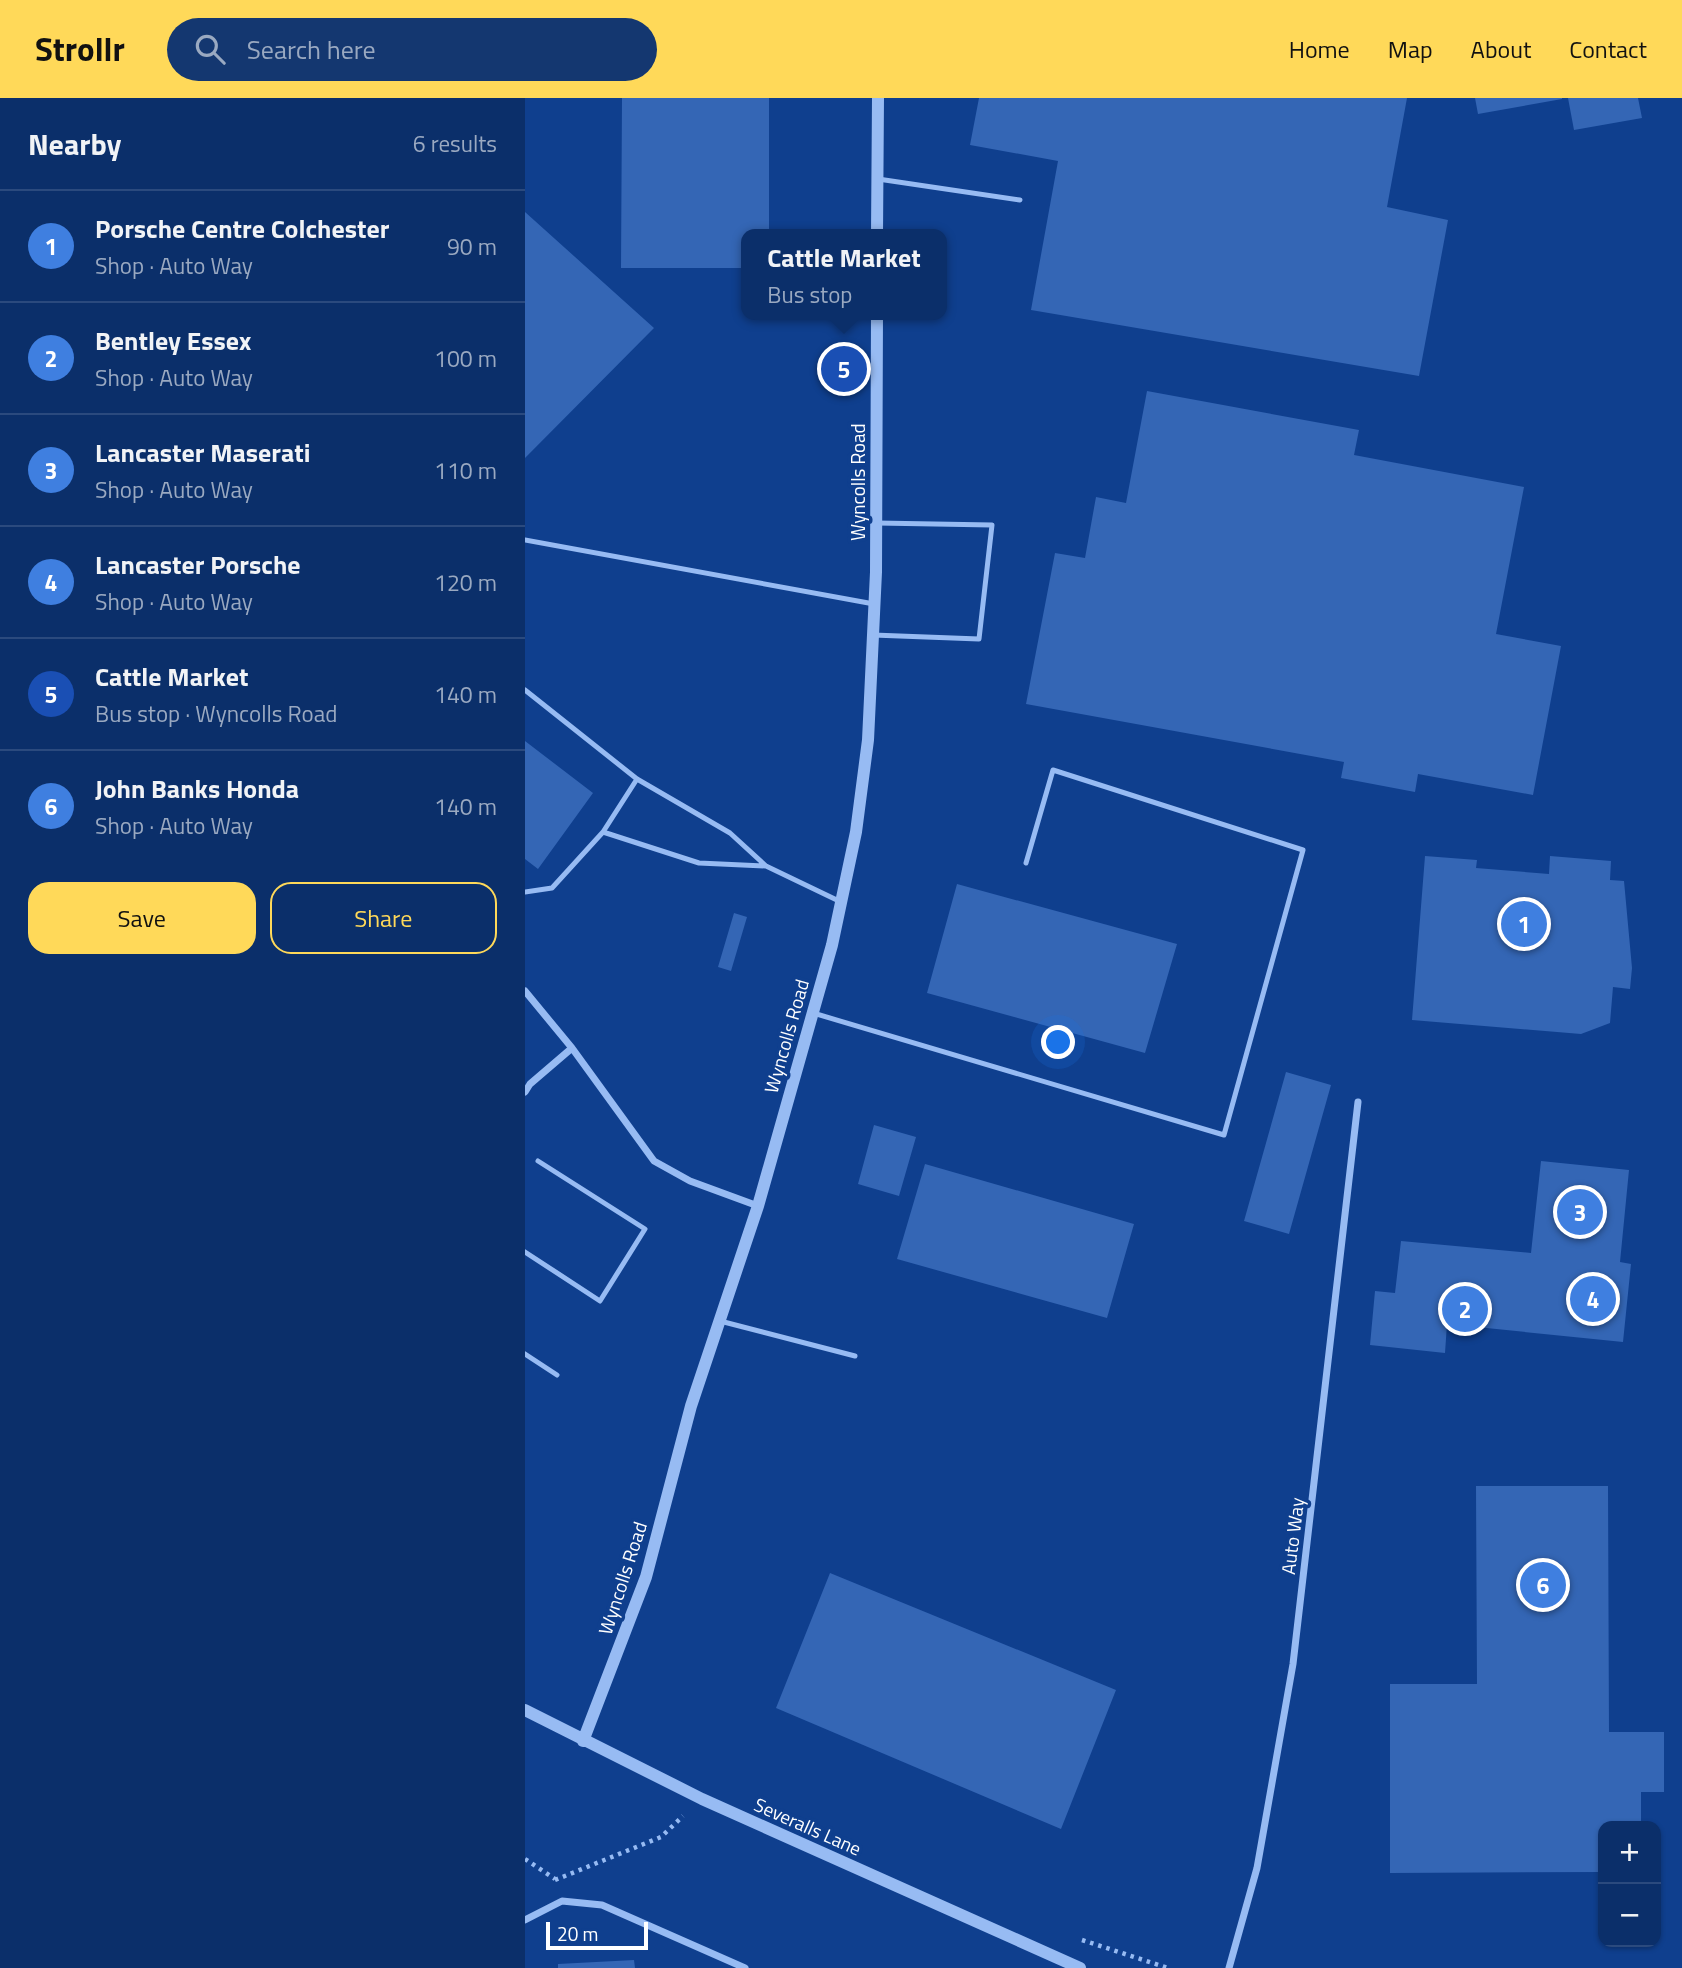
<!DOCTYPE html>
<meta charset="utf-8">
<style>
:root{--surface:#0b2f6a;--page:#143770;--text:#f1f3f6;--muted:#9aa9c1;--line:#2b4a7e;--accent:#ffd959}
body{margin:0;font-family:"Titillium Web",sans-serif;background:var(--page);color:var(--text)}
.controls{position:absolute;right:21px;bottom:21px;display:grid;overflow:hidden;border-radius:14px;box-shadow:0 2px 5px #0004}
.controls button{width:63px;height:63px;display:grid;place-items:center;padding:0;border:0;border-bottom:2px solid var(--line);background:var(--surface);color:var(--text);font:35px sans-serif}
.scale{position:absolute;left:21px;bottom:18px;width:102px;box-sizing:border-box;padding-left:7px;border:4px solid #fff;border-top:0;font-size:19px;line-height:24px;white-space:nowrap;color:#fff;-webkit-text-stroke:5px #0f3f8e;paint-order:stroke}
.you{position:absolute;left:534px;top:945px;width:24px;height:24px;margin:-18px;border:5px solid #fff;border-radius:50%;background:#1a73e8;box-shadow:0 0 0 10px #1a73e833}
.badge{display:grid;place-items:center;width:46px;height:46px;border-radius:50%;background:var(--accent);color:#fff;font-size:23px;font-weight:700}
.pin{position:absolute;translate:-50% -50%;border:4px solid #fff;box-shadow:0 2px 7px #0006}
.popup{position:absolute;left:216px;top:131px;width:206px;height:91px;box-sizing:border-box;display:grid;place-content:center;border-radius:14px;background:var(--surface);filter:drop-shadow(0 2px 5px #0005);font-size:23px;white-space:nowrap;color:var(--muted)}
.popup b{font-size:26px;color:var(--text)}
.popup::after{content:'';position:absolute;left:50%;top:100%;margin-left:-14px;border:14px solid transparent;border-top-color:var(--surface)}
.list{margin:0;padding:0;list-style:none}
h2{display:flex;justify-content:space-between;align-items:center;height:91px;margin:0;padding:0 28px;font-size:30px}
h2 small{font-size:23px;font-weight:400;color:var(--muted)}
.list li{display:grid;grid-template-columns:46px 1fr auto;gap:21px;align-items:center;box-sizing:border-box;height:112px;padding:0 28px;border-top:2px solid var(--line)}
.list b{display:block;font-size:26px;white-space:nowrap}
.list p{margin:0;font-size:23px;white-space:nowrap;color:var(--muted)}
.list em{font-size:23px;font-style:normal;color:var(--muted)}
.actions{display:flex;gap:14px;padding:21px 28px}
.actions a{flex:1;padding:16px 0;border:2px solid var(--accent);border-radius:21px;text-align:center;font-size:24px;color:var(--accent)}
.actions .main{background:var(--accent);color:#111}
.icon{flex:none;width:38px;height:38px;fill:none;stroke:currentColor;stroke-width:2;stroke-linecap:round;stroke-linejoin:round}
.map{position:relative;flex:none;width:1157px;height:1870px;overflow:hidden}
header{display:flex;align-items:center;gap:42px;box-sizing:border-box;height:98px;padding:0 35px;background:var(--accent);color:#111}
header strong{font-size:33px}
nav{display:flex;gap:38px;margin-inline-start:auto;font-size:24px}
.search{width:490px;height:63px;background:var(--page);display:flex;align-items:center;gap:18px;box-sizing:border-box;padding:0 24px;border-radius:38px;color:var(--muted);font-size:26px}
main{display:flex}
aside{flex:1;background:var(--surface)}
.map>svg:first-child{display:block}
</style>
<header>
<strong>Strollr</strong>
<div class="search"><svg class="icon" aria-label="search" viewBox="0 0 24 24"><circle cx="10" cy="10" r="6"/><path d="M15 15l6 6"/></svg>Search here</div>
<nav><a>Home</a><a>Map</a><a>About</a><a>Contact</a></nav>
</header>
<main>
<aside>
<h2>Nearby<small>6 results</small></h2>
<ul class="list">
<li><span class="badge" style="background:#3f7fe0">1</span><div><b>Porsche Centre Colchester</b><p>Shop · Auto Way</p></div><em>90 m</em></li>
<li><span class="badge" style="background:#3f7fe0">2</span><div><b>Bentley Essex</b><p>Shop · Auto Way</p></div><em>100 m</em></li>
<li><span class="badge" style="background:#3f7fe0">3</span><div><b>Lancaster Maserati</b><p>Shop · Auto Way</p></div><em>110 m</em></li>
<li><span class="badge" style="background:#3f7fe0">4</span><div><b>Lancaster Porsche</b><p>Shop · Auto Way</p></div><em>120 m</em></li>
<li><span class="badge" style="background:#1a4fb4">5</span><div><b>Cattle Market</b><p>Bus stop · Wyncolls Road</p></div><em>140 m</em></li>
<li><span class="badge" style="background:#3f7fe0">6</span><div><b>John Banks Honda</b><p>Shop · Auto Way</p></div><em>140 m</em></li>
</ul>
<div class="actions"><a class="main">Save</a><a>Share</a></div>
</aside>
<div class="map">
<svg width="1157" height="1870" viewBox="0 0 1157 1870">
<rect width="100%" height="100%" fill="#0f3f8e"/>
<!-- building -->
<path fill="#3466b5" d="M97 0H244V136H221V170H96Z
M454 0H882L862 109 923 122 894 278 506 212 533 63 445 47Z
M950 0H1037V1L953 16Z
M1043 0H1113L1117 20 1049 32Z
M0 114 129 230 0 360Z
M622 293 834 332 829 357 999 389 971 536 1036 548 1008 697 893 676 890 694 816 680 819 664 501 606 530 455 560 460 571 399 601 405Z
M0 643 68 695 13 771 0 761Z
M900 758 952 762 951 770 1024 776 1025 758 1086 763 1085 782 1099 783 1107 870 1105 891 1088 889 1085 925 1056 936 887 922Z
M432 786 652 846 620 955 402 895Z
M209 815 222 819 206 873 193 869Z
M761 974 806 987 764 1136 719 1123Z
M349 1027 391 1039 374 1098 333 1086Z
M1016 1063 1104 1072 1095 1164 1106 1166 1098 1244 922 1226 920 1255 845 1247 850 1193 870 1195 876 1143 1006 1155Z
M400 1066 609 1126 582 1220 372 1161Z
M951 1388H1083L1084 1634H1139V1694H1116V1728H1078V1774L865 1775V1586H952Z
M305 1475 591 1592 536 1731 251 1610Z
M109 1862 110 1870H33V1866Z"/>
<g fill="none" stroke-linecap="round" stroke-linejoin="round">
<!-- path -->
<path stroke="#97bbf3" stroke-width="4.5" stroke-dasharray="3.5 5" stroke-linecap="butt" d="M0 1761 30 1781
M30 1782 136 1739 158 1718
M557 1842 643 1870"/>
<!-- service -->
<path stroke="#97bbf3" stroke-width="5" d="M353 81 495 102
M0 442 349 506
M348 537 454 541 467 427 352 425
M0 592 112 681 205 735 241 768 316 804
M78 734 112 681
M0 794 27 790 78 734 174 765 241 768
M288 915 699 1037 778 752 528 672 501 765
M0 1154 75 1203 120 1131 13 1063
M195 1223 330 1258
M0 1256 32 1277"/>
<!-- minor -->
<path stroke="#97bbf3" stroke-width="7" d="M0 893 47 950 129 1063 165 1083 233 1108
M0 994 5 986 47 950
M0 1822 37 1803 77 1807 220 1870
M704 1870 732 1770 768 1566 833 1004"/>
<!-- tertiary -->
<path stroke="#97bbf3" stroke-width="12" d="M352 136 353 0
M0 1612 177 1701 555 1870
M58 1643 121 1479 166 1308 233 1108 307 847 331 734 343 642 351 474 352 217"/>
</g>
<g text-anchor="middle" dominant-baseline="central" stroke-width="7" stroke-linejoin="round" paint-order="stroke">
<!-- street labels -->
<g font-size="19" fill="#fff" stroke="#0f3f8e">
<text transform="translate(332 384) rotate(-90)">Wyncolls Road</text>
<text transform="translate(261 938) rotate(-74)">Wyncolls Road</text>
<text transform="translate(767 1438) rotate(-83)">Auto Way</text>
<text transform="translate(97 1480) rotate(-72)">Wyncolls Road</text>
<text transform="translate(283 1728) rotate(24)">Severalls Lane</text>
</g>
</g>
</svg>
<div class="controls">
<button>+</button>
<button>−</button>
</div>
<div class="scale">20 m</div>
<div class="you"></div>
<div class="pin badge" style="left:999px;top:826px;background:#3f7fe0">1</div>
<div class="pin badge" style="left:940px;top:1211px;background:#3f7fe0">2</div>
<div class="pin badge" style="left:1055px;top:1114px;background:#3f7fe0">3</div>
<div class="pin badge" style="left:1068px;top:1201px;background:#3f7fe0">4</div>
<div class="pin badge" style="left:319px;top:271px;background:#1a4fb4">5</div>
<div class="popup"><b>Cattle Market</b>Bus stop</div>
<div class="pin badge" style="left:1018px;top:1487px;background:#3f7fe0">6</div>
</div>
</main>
